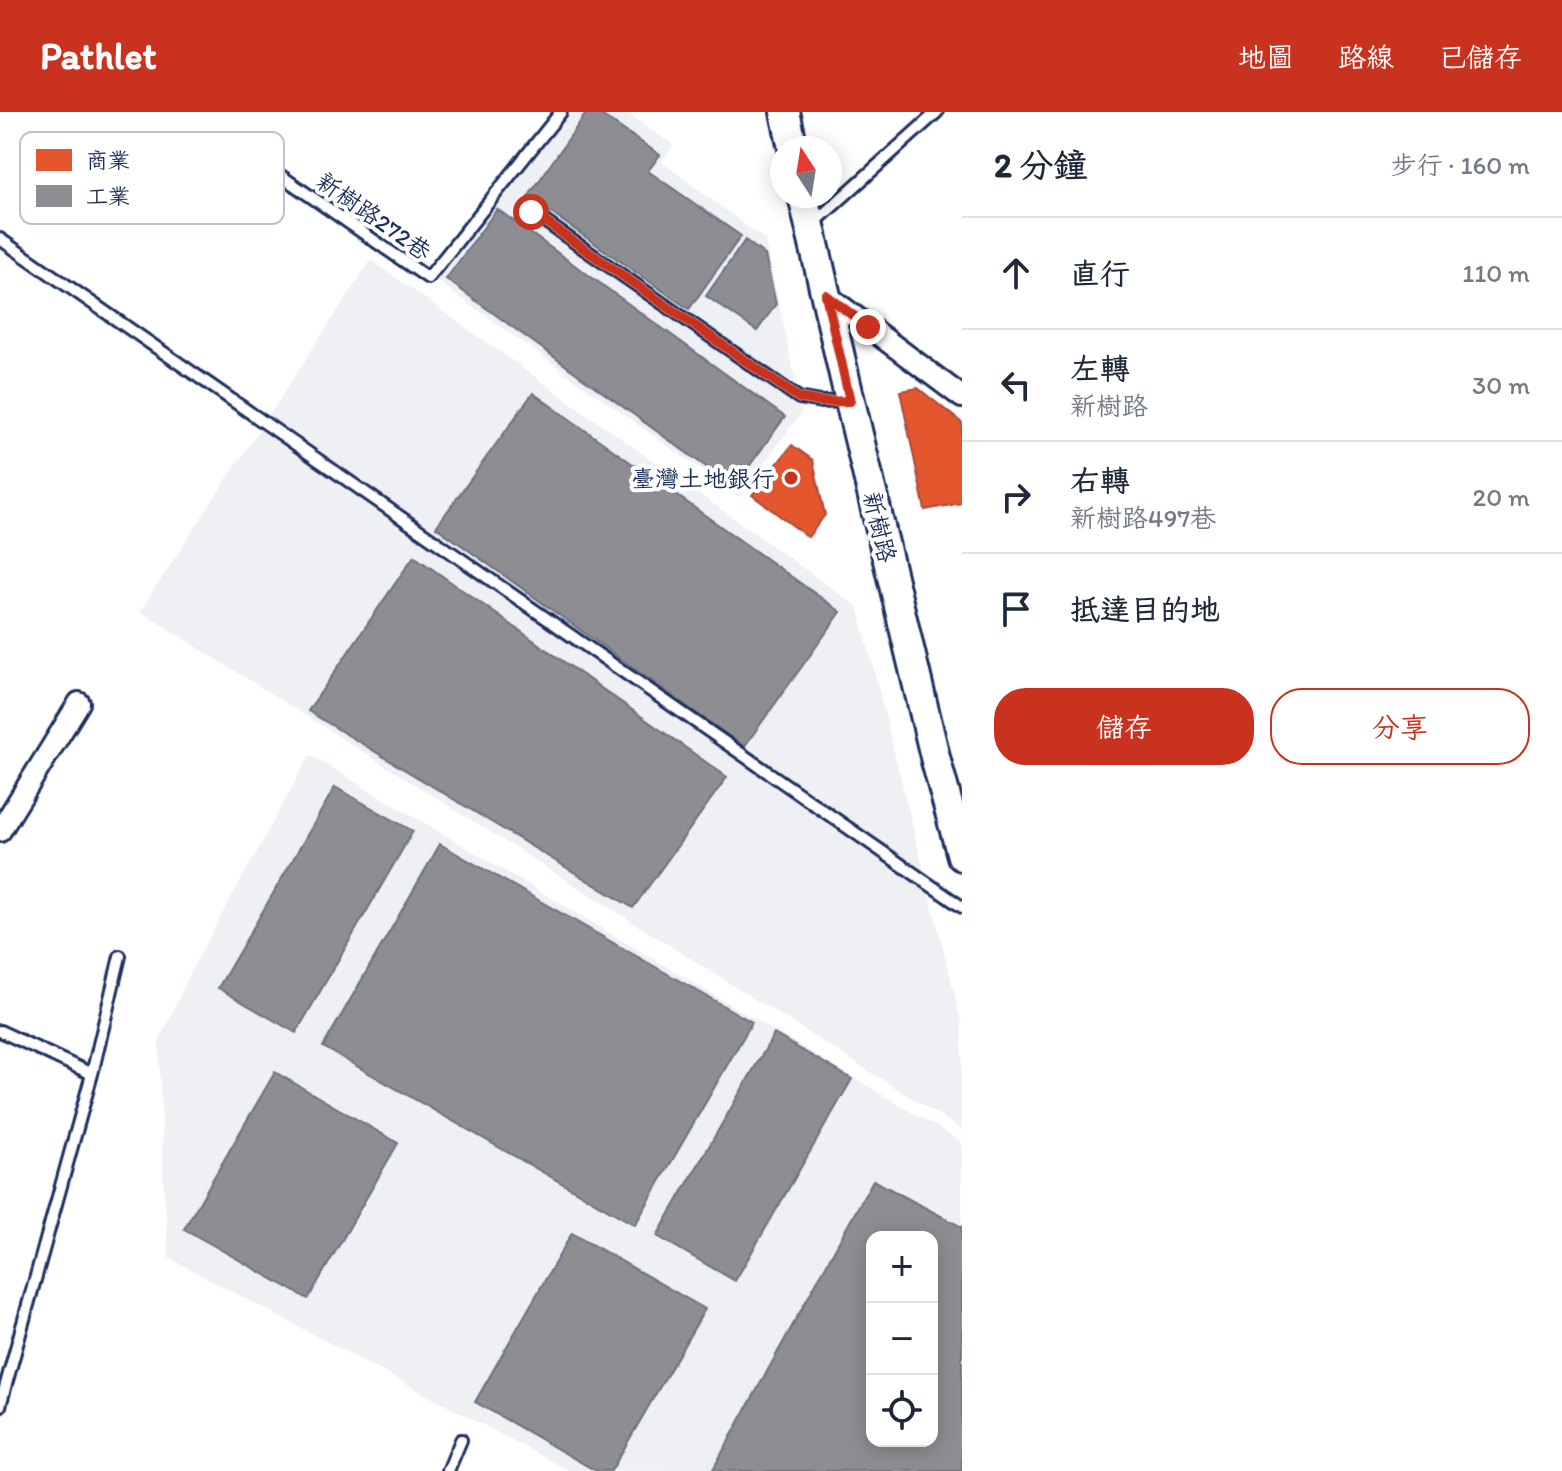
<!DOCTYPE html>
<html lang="zh-TW">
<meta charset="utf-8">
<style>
:root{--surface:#fff;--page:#f6f6f7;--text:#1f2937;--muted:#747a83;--line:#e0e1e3;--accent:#c8321e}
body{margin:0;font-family:Itim,"LXGW WenKai TC",sans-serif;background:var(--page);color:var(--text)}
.controls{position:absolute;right:24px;bottom:24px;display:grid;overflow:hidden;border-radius:16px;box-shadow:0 4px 20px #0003}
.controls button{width:72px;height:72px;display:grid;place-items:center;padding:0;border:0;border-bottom:2px solid var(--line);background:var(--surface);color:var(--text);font:40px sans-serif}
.compass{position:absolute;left:770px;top:24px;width:72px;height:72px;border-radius:50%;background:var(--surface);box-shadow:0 4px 20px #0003;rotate:348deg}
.stop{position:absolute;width:24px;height:24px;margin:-18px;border:6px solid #c8321e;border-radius:50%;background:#fff}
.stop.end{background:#c8321e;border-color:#fff;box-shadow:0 2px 8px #0008}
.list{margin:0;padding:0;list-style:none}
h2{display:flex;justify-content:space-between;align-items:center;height:104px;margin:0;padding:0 32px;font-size:34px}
h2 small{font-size:26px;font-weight:400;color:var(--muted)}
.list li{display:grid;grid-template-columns:52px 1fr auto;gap:24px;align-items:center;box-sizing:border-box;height:112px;padding:0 32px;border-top:2px solid var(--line)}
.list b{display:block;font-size:30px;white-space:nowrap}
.list p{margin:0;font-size:26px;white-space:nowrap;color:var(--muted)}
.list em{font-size:26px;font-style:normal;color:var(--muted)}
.actions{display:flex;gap:16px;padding:24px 32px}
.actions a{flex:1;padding:18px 0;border:2px solid var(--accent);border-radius:32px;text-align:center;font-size:28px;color:var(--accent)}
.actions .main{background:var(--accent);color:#fff}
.icon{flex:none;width:44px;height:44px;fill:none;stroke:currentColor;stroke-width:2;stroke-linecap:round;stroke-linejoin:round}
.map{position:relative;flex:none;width:962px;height:1359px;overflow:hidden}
header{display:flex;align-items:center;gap:48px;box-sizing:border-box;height:112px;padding:0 40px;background:var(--accent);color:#fff}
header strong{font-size:38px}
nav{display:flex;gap:44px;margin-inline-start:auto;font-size:28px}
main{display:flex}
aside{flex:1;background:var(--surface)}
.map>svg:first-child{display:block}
</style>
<header>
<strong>Pathlet</strong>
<nav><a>地圖</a><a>路線</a><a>已儲存</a></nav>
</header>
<main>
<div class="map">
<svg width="962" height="1359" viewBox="0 0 962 1359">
<rect width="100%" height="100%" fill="#fff"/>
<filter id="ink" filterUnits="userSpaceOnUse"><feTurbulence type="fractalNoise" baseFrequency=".0125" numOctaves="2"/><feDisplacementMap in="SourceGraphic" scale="16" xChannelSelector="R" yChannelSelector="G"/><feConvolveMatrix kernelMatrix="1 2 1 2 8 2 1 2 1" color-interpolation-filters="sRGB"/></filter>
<g filter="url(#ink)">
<!-- built -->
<path fill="#eff0f4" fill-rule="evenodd" d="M568 0H626L673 33 662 50 765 128 802 300 739 385 437 169Z
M371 148 858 495 962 912V1018L140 499Z
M310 643 962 1030V1359H570L169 1146 164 1077 159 930 192 857ZM872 1125H932V1329H872Z"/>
<!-- shops -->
<path fill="#e4572e" stroke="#a84b3c" stroke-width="2" d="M918 276 962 311V391L925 398 900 279Z
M792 333 813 348 825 403 808 425 752 383Z"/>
<!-- industry -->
<path fill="#8d8d92" stroke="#6b7182" stroke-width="2" fill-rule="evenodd" d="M587 0H597L660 43 648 59 741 124 689 197 528 85Z
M497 97 785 305 734 375 446 167Z
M745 128 765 143 776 192 757 219 706 184Z
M533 281 841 500 744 635 436 415Z
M414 444 727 665 633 796 308 599Z
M335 675 413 719 296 921 218 876Z
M440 732 752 910 635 1113 323 935Z
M774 922 852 967 735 1169 657 1124Z
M275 960 398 1031 308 1187 184 1117Z
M873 1068 962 1115V1359H712ZM872 1125H932V1329H872Z
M572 1121 705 1197 611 1359H596L475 1290Z"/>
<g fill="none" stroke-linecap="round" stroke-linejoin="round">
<!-- lane casing -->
<g stroke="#1b2f5e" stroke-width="16">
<path id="lane" d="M241 36 428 166 561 0
M531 100 799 286 821 290 848 289
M814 111 937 0
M0 127 962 795
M0 919 92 962 0 1294
M92 962 120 844
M448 1359 461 1328"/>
</g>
<!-- street casing -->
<g stroke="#1b2f5e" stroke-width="26">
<path id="street" d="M826 183 962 285
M0 719 79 591"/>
</g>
<!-- secondary casing -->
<g stroke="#1b2f5e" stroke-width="34">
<path id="secondary" d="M785 0 793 36
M803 84 850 289 936 649 962 744"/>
</g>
<!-- lane -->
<use href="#lane" stroke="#fff" stroke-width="10"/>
<!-- street -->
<use href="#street" stroke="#fff" stroke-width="20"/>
<!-- secondary -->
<use href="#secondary" stroke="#fff" stroke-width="28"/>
</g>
</g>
<g fill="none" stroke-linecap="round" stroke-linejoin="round" filter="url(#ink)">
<!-- route -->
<path stroke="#c8321e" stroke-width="10" d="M531 100 799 286 821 290 850 289 826 183 868 215"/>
</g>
<!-- markers -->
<circle fill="#c8321e" stroke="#fff" stroke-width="3" cx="791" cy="366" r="8"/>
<g text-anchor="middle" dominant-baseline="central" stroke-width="8" stroke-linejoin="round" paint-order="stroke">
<!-- street labels -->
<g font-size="24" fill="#1b2f5e" stroke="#fff">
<text transform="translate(374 104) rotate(35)">新樹路272巷</text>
<text transform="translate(880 415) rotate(77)">新樹路</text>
</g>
<!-- poi labels -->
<g font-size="24" fill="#1b2f5e" stroke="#fff" text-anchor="end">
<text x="775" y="366">臺灣土地銀行</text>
</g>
</g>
<!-- legend -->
<rect x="20" y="20" width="264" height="92" rx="12" fill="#fff" stroke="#bbc1cf" stroke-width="2"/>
<rect x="36" y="37" width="36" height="22" fill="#e4572e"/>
<rect x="36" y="73" width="36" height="22" fill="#8d8d92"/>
<g font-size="22" fill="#1b2f5e">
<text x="86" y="56">商業</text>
<text x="86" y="92">工業</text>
</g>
</svg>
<div class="controls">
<button>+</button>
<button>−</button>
<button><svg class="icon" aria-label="locate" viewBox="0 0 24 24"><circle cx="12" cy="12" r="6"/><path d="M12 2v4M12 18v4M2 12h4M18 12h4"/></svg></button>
</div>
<svg class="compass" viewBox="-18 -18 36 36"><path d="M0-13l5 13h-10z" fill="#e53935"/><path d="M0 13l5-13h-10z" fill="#747a83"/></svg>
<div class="stop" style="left:531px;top:100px"></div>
<div class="stop end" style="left:868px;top:215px"></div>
</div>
<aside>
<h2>2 分鐘<small>步行 · 160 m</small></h2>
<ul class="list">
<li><svg class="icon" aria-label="ahead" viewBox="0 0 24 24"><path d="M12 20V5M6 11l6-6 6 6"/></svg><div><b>直行</b></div><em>110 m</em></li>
<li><svg class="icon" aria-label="left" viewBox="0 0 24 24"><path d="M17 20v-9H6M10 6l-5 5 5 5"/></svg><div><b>左轉</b><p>新樹路</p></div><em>30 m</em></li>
<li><svg class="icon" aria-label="right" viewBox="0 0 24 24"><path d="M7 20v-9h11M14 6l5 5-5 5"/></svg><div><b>右轉</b><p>新樹路497巷</p></div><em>20 m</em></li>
<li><svg class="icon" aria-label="arrive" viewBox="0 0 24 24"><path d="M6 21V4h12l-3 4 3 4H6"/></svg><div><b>抵達目的地</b></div></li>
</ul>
<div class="actions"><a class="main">儲存</a><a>分享</a></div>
</aside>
</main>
